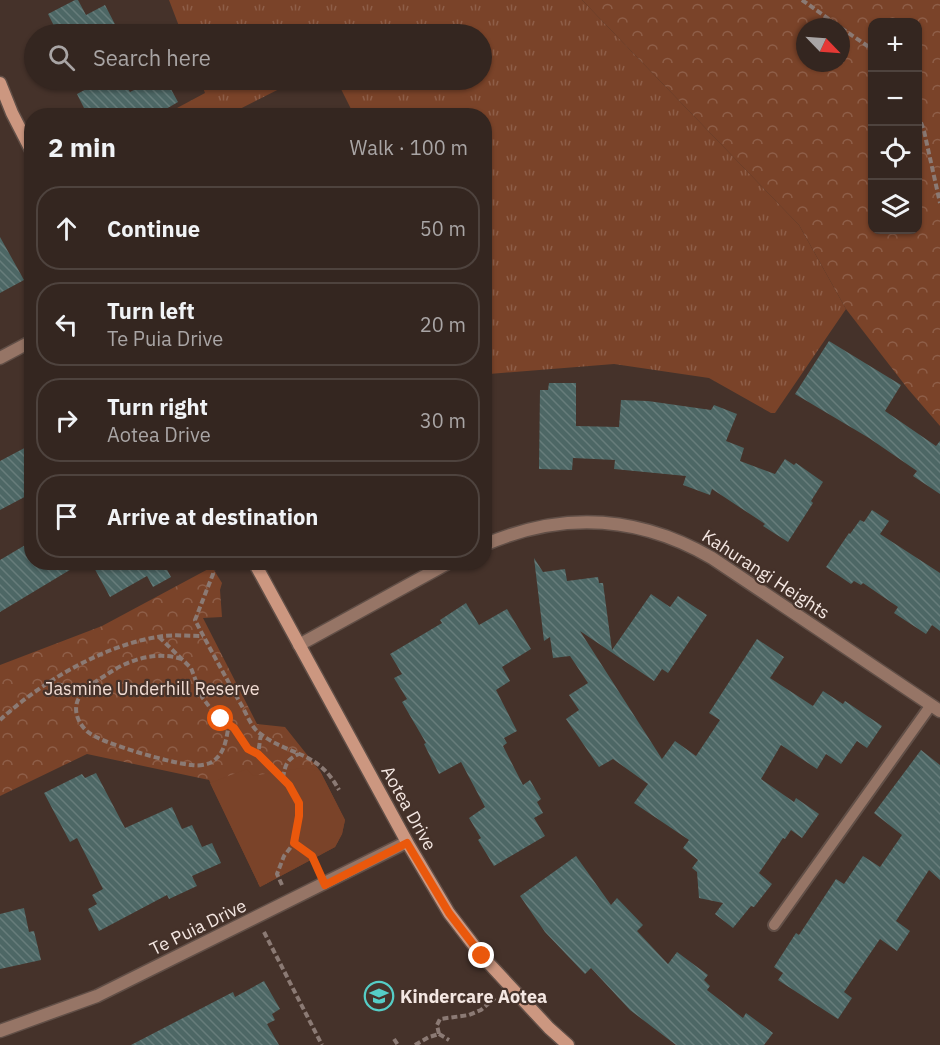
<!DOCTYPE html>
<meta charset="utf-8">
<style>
:root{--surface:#342620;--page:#3c2e29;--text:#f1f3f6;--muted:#a9a5a5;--line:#4e433e}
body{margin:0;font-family:"IBM Plex Sans",sans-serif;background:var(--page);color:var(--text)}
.controls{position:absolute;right:18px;top:18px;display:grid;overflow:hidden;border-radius:12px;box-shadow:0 2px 4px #0004}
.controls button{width:54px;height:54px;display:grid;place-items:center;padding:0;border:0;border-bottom:2px solid var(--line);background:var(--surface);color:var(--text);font:30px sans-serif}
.compass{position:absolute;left:796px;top:18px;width:54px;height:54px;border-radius:50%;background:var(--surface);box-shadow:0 2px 4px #0004;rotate:115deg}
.stop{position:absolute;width:18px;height:18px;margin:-14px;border:4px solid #ea580c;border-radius:50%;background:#fff}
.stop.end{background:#ea580c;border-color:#fff;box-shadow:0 2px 6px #0008}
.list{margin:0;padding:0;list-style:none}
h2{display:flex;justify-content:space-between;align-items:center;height:78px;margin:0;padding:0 24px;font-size:26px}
h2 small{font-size:20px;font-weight:400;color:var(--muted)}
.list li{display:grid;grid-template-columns:39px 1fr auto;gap:18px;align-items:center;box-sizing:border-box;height:84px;margin:0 12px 12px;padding:0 12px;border:2px solid var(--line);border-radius:24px}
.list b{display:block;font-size:22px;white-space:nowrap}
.list p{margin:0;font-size:20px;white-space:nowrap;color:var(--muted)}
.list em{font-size:20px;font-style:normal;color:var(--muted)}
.icon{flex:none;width:33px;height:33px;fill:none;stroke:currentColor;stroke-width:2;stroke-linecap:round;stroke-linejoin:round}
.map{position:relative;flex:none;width:940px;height:1045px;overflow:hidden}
.search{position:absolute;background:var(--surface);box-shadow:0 2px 4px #0004;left:24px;top:24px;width:468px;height:66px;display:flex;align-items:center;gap:15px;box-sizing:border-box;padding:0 21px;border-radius:33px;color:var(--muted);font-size:22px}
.panel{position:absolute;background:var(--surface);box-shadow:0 2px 4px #0004;left:24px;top:108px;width:468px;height:462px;border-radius:24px}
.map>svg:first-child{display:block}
</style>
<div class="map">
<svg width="940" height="1045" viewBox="0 0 940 1045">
<defs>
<pattern id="grass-tufts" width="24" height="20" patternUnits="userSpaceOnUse" patternTransform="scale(1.5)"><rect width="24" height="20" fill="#7a4329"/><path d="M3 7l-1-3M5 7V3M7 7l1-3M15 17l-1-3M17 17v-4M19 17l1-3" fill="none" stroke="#8e5e48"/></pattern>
<pattern id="forest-crowns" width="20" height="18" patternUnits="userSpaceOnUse" patternTransform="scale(1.5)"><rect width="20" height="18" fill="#7a4329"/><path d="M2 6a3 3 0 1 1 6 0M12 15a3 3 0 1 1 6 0" fill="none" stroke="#8e5e48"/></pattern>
<pattern id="building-back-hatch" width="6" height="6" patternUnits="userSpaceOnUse" patternTransform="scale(1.5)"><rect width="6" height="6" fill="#4d6765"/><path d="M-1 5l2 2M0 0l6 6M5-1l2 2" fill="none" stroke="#677d7b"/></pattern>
</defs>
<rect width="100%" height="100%" fill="#45322a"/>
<!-- grass -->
<path fill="url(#grass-tufts)" d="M169 0H582L799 225 846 309 775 413H771L709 378 614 364 489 374 484 365V116L354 115 340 87 309 80H482V34H182Z
M200 80H297L228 115H164L205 93Z"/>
<!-- forest -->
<path fill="url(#forest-crowns)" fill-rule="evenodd" d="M582 0H940V426L908 389 846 309 799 225ZM872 22H918V230H872ZM805 27H841V63H805Z
M212 567 222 583 220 590 222 617 203 618 257 724 285 727 320 771 345 820 342 834 335 847 260 887 209 780 87 754 0 796V665L102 626Z"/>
<!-- garden -->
<path fill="#7a4329" d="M302 768 320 771 345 820 342 834 335 847 260 887 210 783 247 769 253 776Z"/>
<!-- building -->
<path fill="url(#building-back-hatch)" d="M75 0H78L86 15 105 5 120 34H47L56 30 48 14Z
M103 80H123L130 92 153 80H166L178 102 154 116H88L77 94Z
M0 237 24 280 0 293Z
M829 341 901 385 885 411 936 446 940 441V494L913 476 917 471 869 438 795 394Z
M549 383H576V426L619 427 621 400 648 401 711 410 714 405 737 414 726 441 744 448 740 461 775 474 785 459 794 465 796 463 823 482 811 501 813 503 788 542 763 526 765 524 712 489 710 495 683 485 686 476 614 469 615 460 573 458 572 470 539 469 540 390H548Z
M32 444V493L0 510V461Z
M872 510 889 521 880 534 940 573V631L932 625 926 634 894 613 898 607 863 583 861 585 854 581 851 584 826 567 849 533 850 534 860 520 864 522Z
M32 541V562H83L0 612V560Z
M534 558 543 572 565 569 567 581 598 577 599 583H603L612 650 651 594 670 607 678 596 707 615 668 673 662 669 654 681 580 631 662 759 675 741 696 756 720 720 709 713 757 639 784 657 770 678 813 706 823 691 843 704 845 701 882 726 867 748 857 741 841 764 826 754 817 769 781 745 761 779 794 802 796 798 819 814 802 838 791 830 785 839 783 838 759 873 772 884 754 907 751 906 733 928 715 914 723 903 699 898 697 872 692 868 698 860 683 848 689 840 634 803 648 784 613 759 599 767 566 719 579 710 569 695 588 683 570 656 553 658 550 637 544 641Z
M91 562H172L165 566 171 577 153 587 147 576 110 597Z
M466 603 479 625 507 609 531 649 502 667 510 681 496 690 517 731 504 738 507 743 503 746 523 785 530 780 541 799 537 802 543 813 534 818 545 836 494 866 478 840 481 838 469 818 485 807 461 762 439 774 424 744 426 743 402 702 407 699 394 678 402 674 390 654 442 623 440 620Z
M921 750 940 765V880L929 870 896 921 910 931 897 951 880 939 844 992 852 998 838 1019 778 980 783 973 774 967 796 933 799 935 836 879 844 884 863 856 880 867 902 835 874 813Z
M96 773 125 828 172 807 182 829 192 825 202 847 212 843 221 863 192 876 197 886 169 899 167 895 99 931 88 909 97 904 92 895 103 889 77 838 70 842 44 793 82 774 85 778Z
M576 856 611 905 617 898 643 925 637 931 668 964 677 952 708 975 704 980 710 986 707 990 743 1018 746 1013 773 1033 764 1045H676L630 1010 591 968 585 974 545 932 520 896Z
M24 908 29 932 34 931 41 960 0 969V914Z
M264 981 280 1009 272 1014 275 1020 267 1024 279 1045H131L233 992 235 997Z"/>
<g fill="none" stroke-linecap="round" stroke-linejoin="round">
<!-- lane casing -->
<g stroke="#614f47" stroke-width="14">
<path id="lane" d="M774 925 931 705"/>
</g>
<!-- street casing -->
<g stroke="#614f47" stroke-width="15">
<path id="street" d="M0 358 32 341
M484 545C562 511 638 515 712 558L940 711
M299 645 450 562
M0 1031 97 996 407 842"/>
</g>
<!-- secondary casing -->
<g stroke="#614f47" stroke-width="15">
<path id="secondary" d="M0 83 12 113 32 152
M254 562 407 842 449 913 482 956 549 1028 568 1045"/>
</g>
<!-- path -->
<path stroke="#8b7a74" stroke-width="4" stroke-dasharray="6 3" stroke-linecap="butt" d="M802 0 840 27
M841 28 872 49
M918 114 924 131 940 203
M214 564 213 574 195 620C209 647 224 674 239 701 245 710 250 725 258 732 289 757 317 749 339 790
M159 637 191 668 202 697 211 709 234 728 248 749 258 754 261 734
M182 659C157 651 130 659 109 673 99 680 86 686 80 696 72 708 77 723 88 732 100 743 174 764 192 765 197 766 205 765 210 763 225 755 226 740 229 724
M48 683 68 686 83 692
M0 720C40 683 102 646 157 637 171 634 188 636 203 636
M258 754C265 762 271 767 279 774 303 797 300 814 294 843L312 856 317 868
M283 778C285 765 287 759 299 754
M282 885 277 874 284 856 294 843
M264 932 322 1045
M439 1034 449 1040
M394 1039 398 1045
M415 1045 429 1037 439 1034 437 1025 440 1019 469 1015 481 1010 495 998"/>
<!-- lane -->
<use href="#lane" stroke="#967566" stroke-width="10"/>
<!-- street -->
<use href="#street" stroke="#967566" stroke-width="12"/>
<!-- secondary -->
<use href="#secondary" stroke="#cc9780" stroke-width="12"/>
</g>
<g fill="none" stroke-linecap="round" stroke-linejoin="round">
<!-- route -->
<path stroke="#ea580c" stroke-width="8" d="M221 719 234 728 248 749 258 754 289 785 299 803V816L294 843 312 856 325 885 407 843 449 913 482 956"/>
</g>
<!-- icons -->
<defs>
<g id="school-ring" transform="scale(1.5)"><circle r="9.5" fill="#45322a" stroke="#55cdc6" stroke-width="1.5"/><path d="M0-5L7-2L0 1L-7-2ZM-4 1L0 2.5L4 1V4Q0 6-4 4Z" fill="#55cdc6"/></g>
</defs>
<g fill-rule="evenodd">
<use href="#school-ring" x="379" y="996"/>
</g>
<g text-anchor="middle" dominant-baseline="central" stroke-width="4.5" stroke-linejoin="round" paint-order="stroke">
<!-- street labels -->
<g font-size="18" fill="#f4e7e2" stroke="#45322a">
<text transform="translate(766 574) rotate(33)">Kahurangi Heights</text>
<text transform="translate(409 808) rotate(61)">Aotea Drive</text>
<text transform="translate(198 927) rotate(-26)">Te Puia Drive</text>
</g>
<!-- park labels -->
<g font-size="18" fill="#f1dcd3" stroke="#45322a">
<text x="152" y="688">Jasmine Underhill Reserve</text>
</g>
<!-- poi labels -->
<g font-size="18" font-weight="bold" fill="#f4e7e2" stroke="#45322a" text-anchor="start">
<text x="400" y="996">Kindercare Aotea</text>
</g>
</g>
</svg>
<div class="controls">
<button>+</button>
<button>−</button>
<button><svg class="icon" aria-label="locate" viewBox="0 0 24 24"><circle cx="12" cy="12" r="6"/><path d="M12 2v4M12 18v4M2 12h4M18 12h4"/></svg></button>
<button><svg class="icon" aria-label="layers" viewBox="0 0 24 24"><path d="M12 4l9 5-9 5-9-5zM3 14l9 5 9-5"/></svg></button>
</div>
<svg class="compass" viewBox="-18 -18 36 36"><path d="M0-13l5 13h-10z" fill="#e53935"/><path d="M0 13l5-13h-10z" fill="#a9a5a5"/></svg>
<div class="stop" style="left:221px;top:719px"></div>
<div class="stop end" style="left:482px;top:956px"></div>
<div class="search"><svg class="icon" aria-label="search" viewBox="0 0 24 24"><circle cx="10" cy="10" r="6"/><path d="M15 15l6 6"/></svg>Search here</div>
<section class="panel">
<h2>2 min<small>Walk · 100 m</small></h2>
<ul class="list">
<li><svg class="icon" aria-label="ahead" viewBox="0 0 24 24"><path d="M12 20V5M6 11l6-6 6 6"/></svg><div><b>Continue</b></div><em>50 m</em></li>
<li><svg class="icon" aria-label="left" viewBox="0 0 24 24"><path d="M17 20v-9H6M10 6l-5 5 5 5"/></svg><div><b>Turn left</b><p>Te Puia Drive</p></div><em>20 m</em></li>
<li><svg class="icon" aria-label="right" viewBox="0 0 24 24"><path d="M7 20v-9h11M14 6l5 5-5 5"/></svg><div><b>Turn right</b><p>Aotea Drive</p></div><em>30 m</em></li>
<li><svg class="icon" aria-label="arrive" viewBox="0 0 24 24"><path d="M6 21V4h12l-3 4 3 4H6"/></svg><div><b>Arrive at destination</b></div></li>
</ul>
</section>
</div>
